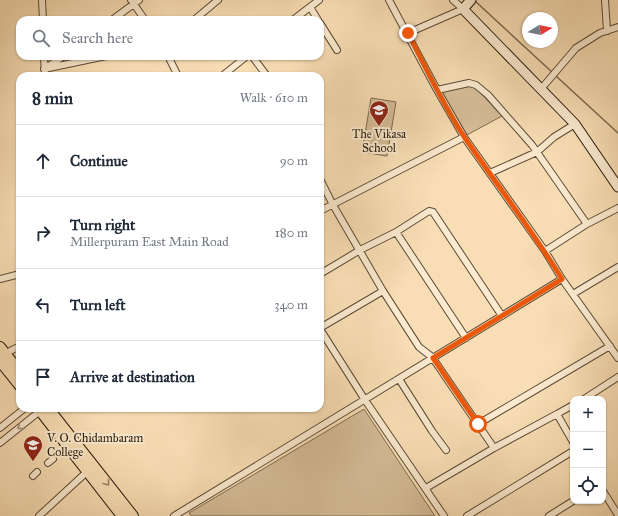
<!DOCTYPE html>
<meta charset="utf-8">
<style>
:root{--surface:#fff;--page:#f6f6f7;--text:#1f2937;--muted:#747a83;--line:#e0e1e3}
body{margin:0;font-family:"IM FELL Great Primer",serif;background:var(--page);color:var(--text)}
.controls{position:absolute;right:12px;bottom:12px;display:grid;overflow:hidden;border-radius:8px;box-shadow:0 1px 3px #0004}
.controls button{width:36px;height:36px;display:grid;place-items:center;padding:0;border:0;border-bottom:1px solid var(--line);background:var(--surface);color:var(--text);font:20px sans-serif}
.compass{position:absolute;left:522px;top:12px;width:36px;height:36px;border-radius:50%;background:var(--surface);box-shadow:0 1px 3px #0004;rotate:80deg}
.stop{position:absolute;width:12px;height:12px;margin:-9px;border:3px solid #ea580c;border-radius:50%;background:#fff}
.stop.end{background:#ea580c;border-color:#fff;box-shadow:0 1px 4px #0008}
.list{margin:0;padding:0;list-style:none}
h2{display:flex;justify-content:space-between;align-items:center;height:52px;margin:0;padding:0 16px;font-size:17px}
h2 small{font-size:13px;font-weight:400;color:var(--muted)}
.list li{display:grid;grid-template-columns:26px 1fr auto;gap:12px;align-items:center;box-sizing:border-box;height:72px;padding:0 16px;border-top:1px solid var(--line)}
.list b{display:block;font-size:15px;white-space:nowrap}
.list p{margin:0;font-size:13px;white-space:nowrap;color:var(--muted)}
.list em{font-size:13px;font-style:normal;color:var(--muted)}
.icon{flex:none;width:22px;height:22px;fill:none;stroke:currentColor;stroke-width:2;stroke-linecap:round;stroke-linejoin:round}
.map{position:relative;flex:none;width:618px;height:516px;overflow:hidden}
.search{position:absolute;background:var(--surface);box-shadow:0 1px 3px #0004;left:16px;top:16px;width:308px;height:44px;display:flex;align-items:center;gap:10px;box-sizing:border-box;padding:0 14px;border-radius:12px;color:var(--muted);font-size:15px}
.panel{position:absolute;background:var(--surface);box-shadow:0 1px 3px #0004;left:16px;top:72px;width:308px;height:340px;border-radius:12px}
.map>svg:first-child{display:block}
</style>
<div class="map">
<svg width="618" height="516" viewBox="0 0 618 516">
<rect width="100%" height="100%" fill="#f9deb5"/>
<filter id="stains"><feTurbulence type="fractalNoise" baseFrequency=".005" numOctaves="4"/><feColorMatrix values="0 0 0 0 .2 0 0 0 0 .09 0 0 0 0 .02 0 0 0 .5 -.17"/></filter>
<radialGradient id="worn" r=".72"><stop offset=".6" stop-color="#630" stop-opacity="0"/><stop offset="1" stop-color="#630" stop-opacity=".3"/></radialGradient>
<!-- green -->
<path fill="#d5bd98" stroke="#7e6c51" d="M469 86 475 87 502 116 467 135 442 92Z
M371 98 396 102 387 156 362 152Z
M364 409 435 516H191L189 513Z"/>
<g fill="none" stroke-linecap="round" stroke-linejoin="round">
<!-- stream -->
<path stroke="#79674e" stroke-width="1.5" d="M475 1 553 73
M556 76 618 133"/>
<!-- street casing -->
<g stroke="#5b4b35" stroke-width="8">
<path id="street" d="M42 0 43 20
M131 0 145 20
M389 0 437 90 464 137 545 251 562 279 618 358
M605 0 607 31
M310 7 318 20
M112 20 139 0
M194 20 218 0
M293 20 319 0
M320 23 337 50
M408 33 463 9 453 0
M44 56 45 76
M168 56 178 76
M252 56 267 76
M47 67 64 56
M44 69 106 56
M222 76 247 56
M541 89 576 48 600 33 618 27
M437 90 469 83 476 85 488 95 532 145 587 224
M490 173 537 152 554 137 575 124
M320 179 333 205 383 291 419 347 432 357 494 448
M320 211 464 137
M396 232 466 338
M545 251 587 224 618 208
M320 274 360 250 396 232 429 211 433 212 502 316
M0 279 20 274
M573 294 618 267
M320 328 383 291
M320 329 365 400 444 516
M0 356 20 346
M399 379 432 431 446 450
M584 399 618 377
M557 414 573 405
M478 424 610 346
M0 428 25 408
M0 443 40 411
M48 463 53 459
M33 476 37 472
M426 488 494 448 557 414 573 442
M603 491 618 515
M39 516 90 469
M174 516 562 279
M467 516 573 451
M549 516 573 501"/>
</g>
<!-- secondary casing -->
<g stroke="#261a0a" stroke-width="11">
<path id="secondary" d="M471 0 463 9 575 124 618 187"/>
</g>
<!-- primary casing -->
<g stroke="#261a0a" stroke-width="12">
<path id="primary" d="M0 347 20 372
M0 361 20 386
M38 408 122 516
M48 408 133 516"/>
</g>
<!-- street -->
<use href="#street" stroke="#fbeacf" stroke-width="6"/>
<!-- secondary -->
<use href="#secondary" stroke="#fbeacf" stroke-width="9"/>
<!-- primary -->
<use href="#primary" stroke="#f9deb5" stroke-width="10"/>
</g>
<!-- one-way arrows -->
<defs><path id="oneway-chevron" d="M-2-3.5L2.5 0L-2 3.5" fill="none" stroke-width="1.6" stroke-linecap="round" stroke-linejoin="round"/></defs>
<use stroke="#9b8c76" href="#oneway-chevron" transform="translate(20 427) rotate(141)"/>
<use stroke="#9a8668" href="#oneway-chevron" transform="translate(107 483) rotate(52)"/>
<g fill="none" stroke-linecap="round" stroke-linejoin="round">
<!-- route -->
<path stroke="#ea580c" stroke-width="5" d="M408 33C426 68 443 105 465 138 497 185 532 230 562 279L433 358 478 424"/>
</g>
<!-- icons -->
<defs>
<g id="school-pin" transform="scale(1)"><path d="M0 17L-7.5 6A9.5 9.5 0 1 1 7.5 6Z" fill="#8f2418" stroke="#fbeacf"/><path d="M0-5L7-2L0 1L-7-2ZM-4 1L0 2.5L4 1V4Q0 6-4 4Z" fill="#fff"/></g>
<g id="university-pin" transform="scale(1)"><path d="M0 17L-7.5 6A9.5 9.5 0 1 1 7.5 6Z" fill="#8f2418" stroke="#fbeacf"/><path d="M0-5L7-2L0 1L-7-2ZM-4 1L0 2.5L4 1V4Q0 6-4 4Z" fill="#fff"/></g>
</defs>
<g fill-rule="evenodd">
<use href="#school-pin" x="379" y="110"/>
<use href="#university-pin" x="33" y="445"/>
</g>
<g text-anchor="middle" dominant-baseline="central" stroke-width="4" stroke-linejoin="round" paint-order="stroke">
<!-- poi labels -->
<g font-size="12" fill="#261a0a" stroke="#fbeacf">
<text x="379" y="134">The Vikasa<tspan x="379" dy="14">School</tspan></text>
<text x="47" y="438" text-anchor="start">V. O. Chidambaram<tspan x="47" dy="14">College</tspan></text>
</g>
</g>
<rect width="100%" height="100%" filter="url(#stains)"/>
<rect width="100%" height="100%" fill="url(#worn)"/>
</svg>
<div class="controls">
<button>+</button>
<button>−</button>
<button><svg class="icon" aria-label="locate" viewBox="0 0 24 24"><circle cx="12" cy="12" r="6"/><path d="M12 2v4M12 18v4M2 12h4M18 12h4"/></svg></button>
</div>
<svg class="compass" viewBox="-18 -18 36 36"><path d="M0-13l5 13h-10z" fill="#e53935"/><path d="M0 13l5-13h-10z" fill="#747a83"/></svg>
<div class="stop" style="left:478px;top:424px"></div>
<div class="stop end" style="left:408px;top:33px"></div>
<div class="search"><svg class="icon" aria-label="search" viewBox="0 0 24 24"><circle cx="10" cy="10" r="6"/><path d="M15 15l6 6"/></svg>Search here</div>
<section class="panel">
<h2>8 min<small>Walk · 610 m</small></h2>
<ul class="list">
<li><svg class="icon" aria-label="ahead" viewBox="0 0 24 24"><path d="M12 20V5M6 11l6-6 6 6"/></svg><div><b>Continue</b></div><em>90 m</em></li>
<li><svg class="icon" aria-label="right" viewBox="0 0 24 24"><path d="M7 20v-9h11M14 6l5 5-5 5"/></svg><div><b>Turn right</b><p>Millerpuram East Main Road</p></div><em>180 m</em></li>
<li><svg class="icon" aria-label="left" viewBox="0 0 24 24"><path d="M17 20v-9H6M10 6l-5 5 5 5"/></svg><div><b>Turn left</b></div><em>340 m</em></li>
<li><svg class="icon" aria-label="arrive" viewBox="0 0 24 24"><path d="M6 21V4h12l-3 4 3 4H6"/></svg><div><b>Arrive at destination</b></div></li>
</ul>
</section>
</div>
